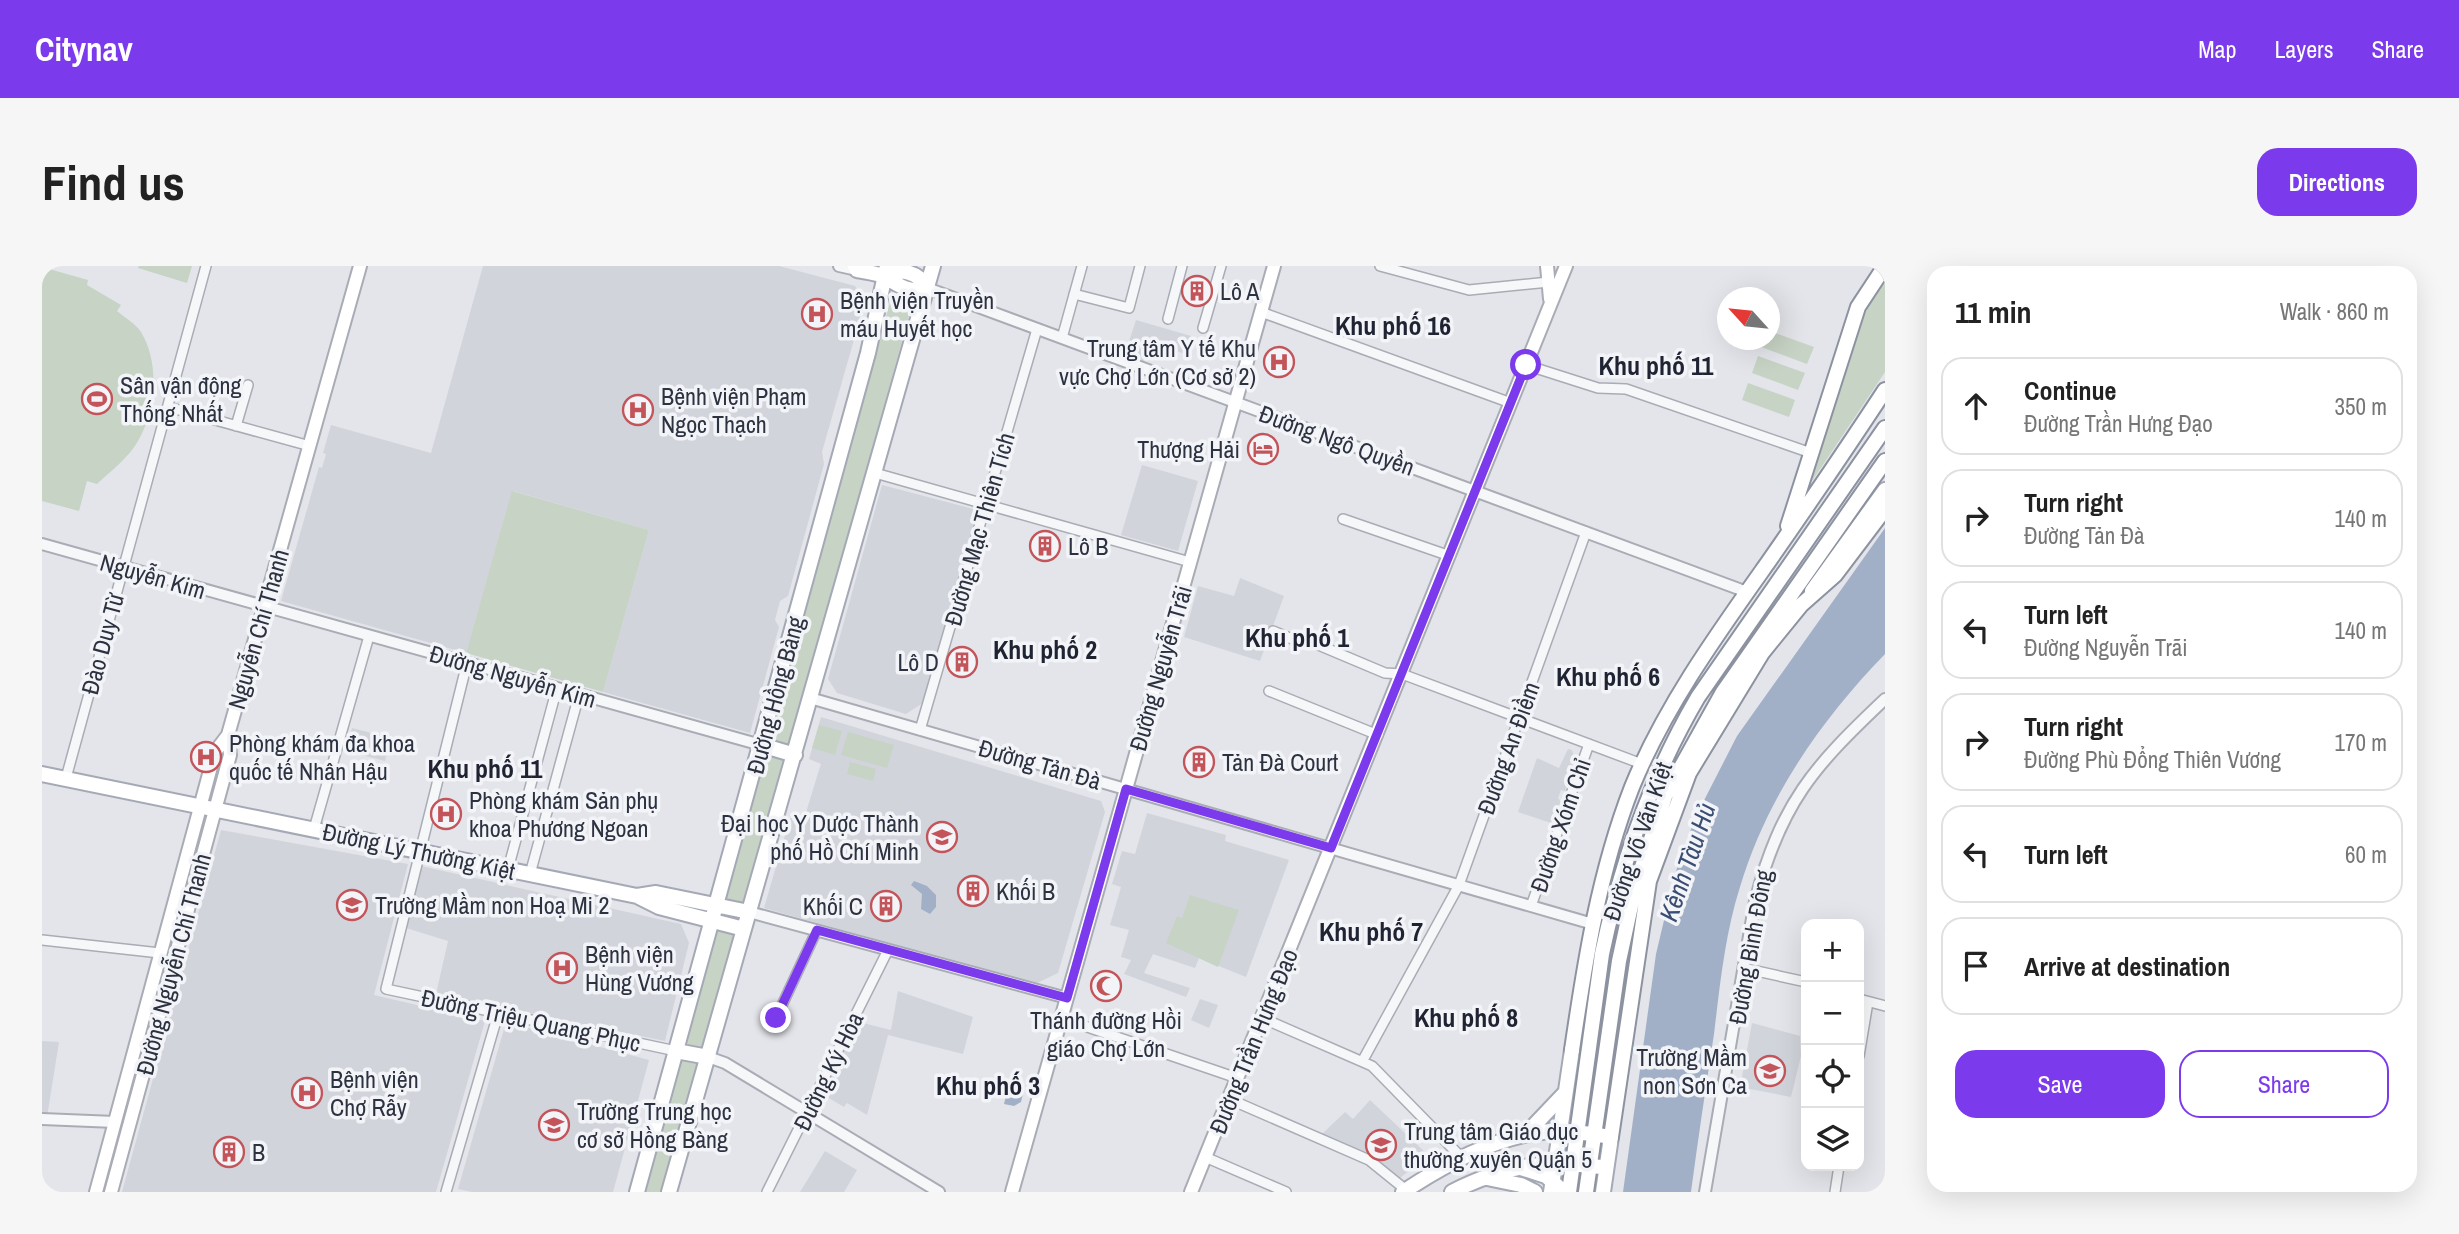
<!DOCTYPE html>
<meta charset="utf-8">
<style>
:root{--surface:#fff;--page:#f6f6f6;--text:#222;--muted:#767676;--line:#e0e0e0;--accent:#7c3aed}
body{margin:0;font-family:"Archivo Narrow",sans-serif;background:var(--page);color:var(--text)}
.controls{position:absolute;right:21px;bottom:21px;display:grid;overflow:hidden;border-radius:14px;box-shadow:0 7px 28px #0002}
.controls button{width:63px;height:63px;display:grid;place-items:center;padding:0;border:0;border-bottom:2px solid var(--line);background:var(--surface);color:var(--text);font:35px sans-serif}
.compass{position:absolute;left:1675px;top:21px;width:63px;height:63px;border-radius:50%;background:var(--surface);box-shadow:0 7px 28px #0002;rotate:297deg}
.stop{position:absolute;width:21px;height:21px;margin:-16px;border:5px solid #7c3aed;border-radius:50%;background:#fff}
.stop.end{background:#7c3aed;border-color:#fff;box-shadow:0 2px 7px #0008}
.list{margin:0;padding:0;list-style:none}
h2{display:flex;justify-content:space-between;align-items:center;height:91px;margin:0;padding:0 28px;font-size:30px}
h2 small{font-size:23px;font-weight:400;color:var(--muted)}
.list li{display:grid;grid-template-columns:46px 1fr auto;gap:21px;align-items:center;box-sizing:border-box;height:98px;margin:0 14px 14px;padding:0 14px;border:2px solid var(--line);border-radius:21px}
.list b{display:block;font-size:26px;white-space:nowrap}
.list p{margin:0;font-size:23px;white-space:nowrap;color:var(--muted)}
.list em{font-size:23px;font-style:normal;color:var(--muted)}
.actions{display:flex;gap:14px;padding:21px 28px}
.actions a{flex:1;padding:16px 0;border:2px solid var(--accent);border-radius:21px;text-align:center;font-size:24px;color:var(--accent)}
.actions .main{background:var(--accent);color:#fff}
.icon{flex:none;width:38px;height:38px;fill:none;stroke:currentColor;stroke-width:2;stroke-linecap:round;stroke-linejoin:round}
.map{position:relative;flex:none;width:1843px;height:926px;overflow:hidden;border-radius:21px}
header{display:flex;align-items:center;gap:42px;box-sizing:border-box;height:98px;padding:0 35px;background:var(--accent);color:#fff}
header strong{font-size:33px}
nav{display:flex;gap:38px;margin-inline-start:auto;font-size:24px}
.intro{display:flex;align-items:center;justify-content:space-between;box-sizing:border-box;height:168px;padding:0 42px}
h1{margin:0;font-size:49px}
.button{padding:18px 32px;border-radius:21px;background:var(--accent);color:#fff;font-size:24px;font-weight:700}
main{display:flex;gap:42px;padding:0 42px}
aside{flex:1;background:var(--surface);border-radius:21px;box-shadow:0 7px 28px #0002}
.map>svg:first-child{display:block}
</style>
<header>
<strong>Citynav</strong>
<nav><a>Map</a><a>Layers</a><a>Share</a></nav>
</header>
<div class="intro"><h1>Find us</h1><a class="button">Directions</a></div>
<main>
<div class="map">
<svg width="1843" height="926" viewBox="0 0 1843 926">
<rect width="100%" height="100%" fill="#e3e5ea"/>
<!-- built -->
<path fill="#d2d4dc" d="M441 0H737L813 20 823 35 780 186 782 198 746 330 738 335 733 354 737 361 708 467 561 426 607 264 471 225 424 387 239 335 277 201 280 202 284 188 281 187 289 159 389 187Z
M1094 54 1149 70 1143 88 1109 76 1102 95 1083 88Z
M1100 199 1156 215 1136 285 1079 269Z
M840 219 939 245 884 435 864 448 795 427 786 413Z
M1198 312 1242 330 1218 395 1142 371 1156 320 1192 330Z
M779 451 1059 535 1063 546 1016 707 993 718 722 642 748 552 763 550 776 507 779 498 767 493Z
M310 462 349 472 343 495 304 485Z
M1526 483 1530 484 1533 495 1523 525 1519 524 1516 532 1519 536 1512 558 1476 546 1495 492 1517 502Z
M1105 547 1184 569 1183 575 1247 594 1204 711 1157 692 1153 702 1111 688 1102 707 1148 722 1144 731 1082 708 1089 694 1079 691 1087 664 1068 659 1079 621 1070 618 1080 585 1093 588Z
M179 564 366 598 332 729 443 755 394 926H80Z
M379 600 639 658 647 677 623 775 394 728 406 675 364 662Z
M856 725 931 751 921 788 846 769 825 849 805 837 802 841 780 828 817 756 849 764Z
M1158 733 1176 739 1167 762 1149 754Z
M464 756 607 794 571 926H430L416 923Z
M1710 757 1758 770 1759 790 1749 831 1698 821Z
M0 775 17 776 5 851H0Z
M1328 834 1386 889 1357 913 1327 889 1279 869 1303 846 1311 853Z
M783 885 815 904 802 926H758Z"/>
<!-- green -->
<path fill="#c7d3c5" d="M97 0H150L145 17 96 2Z
M0 1 46 14 45 19 79 39 75 45C82 51 94 58 99 66 118 97 114 144 96 175 87 191 69 205 55 218L45 215 37 245 0 235Z
M1843 12V106L1766 221 1763 220 1822 49Z
M850 29 871 35 704 640 683 634Z
M1728 65 1772 81 1765 98 1719 81 1721 74H1728Z
M1716 90 1763 107 1756 124 1710 107Z
M1706 117 1753 134 1747 151 1700 134Z
M470 225 607 264 561 426 424 387Z
M777 459 800 465 793 489 770 482Z
M806 466 852 479 845 502 799 489Z
M808 496 834 503 831 515 805 508Z
M1148 629 1197 644 1176 701 1124 677 1135 650 1140 652Z
M676 664 693 668 620 926H602Z"/>
<!-- water -->
<path fill="#a2b0c7" d="M1843 262V388C1779 454 1725 531 1698 621 1683 668 1678 719 1672 768 1664 820 1656 873 1649 926H1581L1614 688 1633 608 1653 552 1695 470Z
M872 615 885 620 894 629V641L888 648 879 643 880 628 869 619Z
M968 813 979 816 982 823 979 836 972 840 962 838Z"/>
<g fill="none" stroke-linecap="round" stroke-linejoin="round">
<!-- minor casing -->
<g stroke="#a9acb4" stroke-width="12">
<path id="minor" d="M1338 0 1427 24 1507 16
M1032 28 1087 42 1098 0
M1219 46 1469 137
M1126 53 1140 0
M1161 62 1179 0
M1020 72 1040 0
M1484 99 1556 122 1584 123 1769 187
M126 141 268 180
M194 160 206 119
M833 207 1148 296
M1301 253 1408 290
M1231 365 1255 375H1267L1343 407 1360 408 1600 498
M425 397 344 723 634 785
M1227 425 1336 469
M878 464 995 63
M24 512 164 0
M272 563 327 370
M466 603 515 422
M488 608 537 429
M1489 640 1547 478
M0 674 118 687
M1701 702 1764 716
M1817 733 1843 740
M734 752 775 664
M1019 752 1195 812
M1220 752 1330 800 1420 892
M1817 790 1826 736
M1321 794 1417 619 1544 266
M1187 833 1327 894 1364 924
M1163 891 1244 926
M404 926 456 748
M725 926 846 684
M1793 926 1797 900"/>
</g>
<!-- tertiary casing -->
<g stroke="#a9acb4" stroke-width="14">
<path id="tertiary" d="M797 0 815 4
M885 22 1705 326
M0 278 719 479
M768 432 1551 658
M707 646 1025 732
M666 791 683 797 897 926
M0 853 73 856
M1663 926 1713 635C1739 537 1771 501 1843 433"/>
</g>
<!-- secondary casing -->
<g stroke="#a9acb4" stroke-width="16">
<path id="secondary" d="M1505 0 1508 33
M54 926 173 486 186 469 318 0
M69 926 188 489 186 469
M970 926 1232 0
M1149 926 1524 0"/>
</g>
<!-- primary casing -->
<g stroke="#a4a9b5" stroke-width="18">
<path id="primary" d="M813 0 815 4C823 6 836 7 843 11 857 19 866 28 885 22
M844 11C857 0 878 7 885 22
M1770 325 1843 224
M719 479 753 489
M0 508 595 630 617 641 702 663
M595 630 614 627 707 646
M634 785 666 791
M1483 869 1522 828
M1479 902 1504 910 1522 926
M1445 912 1479 919 1493 926
M595 926 826 87 845 0
M627 926 891 0
M1361 926C1403 898 1458 868 1510 865 1529 864 1550 868 1569 871L1561 926
M1410 926C1463 899 1501 894 1559 901
M1509 926 1530 784"/>
</g>
<!-- trunk casing -->
<g stroke="#8c92a0" stroke-width="18">
<path id="trunk" d="M1746 260 1816 41 1843 0
M1530 784C1543 695 1557 606 1590 521 1623 440 1676 367 1727 295 1766 239 1805 182 1843 124
M1569 871 1607 615 1647 507 1720 387 1759 339 1793 309 1843 243
M1527 926 1560 688C1579 597 1609 511 1656 431L1843 162
M1544 926 1577 695 1592 626 1623 530 1681 426 1843 195"/>
</g>
<!-- minor -->
<use href="#minor" stroke="#f6f7f9" stroke-width="9"/>
<!-- tertiary -->
<use href="#tertiary" stroke="#f6f7f9" stroke-width="10"/>
<!-- secondary -->
<use href="#secondary" stroke="#fff" stroke-width="12"/>
<!-- primary -->
<use href="#primary" stroke="#fff" stroke-width="14"/>
<!-- trunk -->
<use href="#trunk" stroke="#fff" stroke-width="14"/>
</g>
<g fill="none" stroke-linecap="round" stroke-linejoin="round">
<!-- route -->
<path stroke="#7c3aed" stroke-width="9" d="M734 752 775 664 1025 732 1084 523 1289 582 1484 99"/>
</g>
<!-- icons -->
<defs>
<g id="building-ring" transform="scale(1.575)"><circle r="9.5" fill="#f3f4f8" stroke="#c3555a" stroke-width="1.5"/><path d="M-4-6H4V6H1V3H-1V6H-4ZM-2.5-4.3h1.7v1.8h-1.7ZM.8-4.3h1.7v1.8H.8ZM-2.5-1h1.7V.8h-1.7ZM.8-1h1.7V.8H.8Z" fill="#c3555a"/></g>
<g id="hospital-ring" transform="scale(1.575)"><circle r="9.5" fill="#f3f4f8" stroke="#c3555a" stroke-width="1.5"/><path d="M-5-5h3v3.5h4V-5h3V5h-3V1.5h-4V5h-3Z" fill="#c3555a"/></g>
<g id="stadium-ring" transform="scale(1.575)"><circle r="9.5" fill="#f3f4f8" stroke="#c3555a" stroke-width="1.5"/><path d="M0-5a6.5 5 0 1 0 0 10a6.5 5 0 1 0 0-10ZM-3.5-1.8h7v3.6h-7Z" fill="#c3555a"/></g>
<g id="hotel-ring" transform="scale(1.575)"><circle r="9.5" fill="#f3f4f8" stroke="#c3555a" stroke-width="1.5"/><path d="M-6-4.5h1.5V1H6V5H4.5V3h-9V5H-6ZM-4 0a1.8 1.8 0 1 1 3.6 0ZM.5 0V-2.5h3Q6-2.5 6 0Z" fill="#c3555a"/></g>
<g id="university-ring" transform="scale(1.575)"><circle r="9.5" fill="#f3f4f8" stroke="#c3555a" stroke-width="1.5"/><path d="M0-5L7-2L0 1L-7-2ZM-4 1L0 2.5L4 1V4Q0 6-4 4Z" fill="#c3555a"/></g>
<g id="school-ring" transform="scale(1.575)"><circle r="9.5" fill="#f3f4f8" stroke="#c3555a" stroke-width="1.5"/><path d="M0-5L7-2L0 1L-7-2ZM-4 1L0 2.5L4 1V4Q0 6-4 4Z" fill="#c3555a"/></g>
<g id="mosque-ring" transform="scale(1.575)"><circle r="9.5" fill="#f3f4f8" stroke="#c3555a" stroke-width="1.5"/><path d="M3.5-4.9A6 6 0 1 0 3.5 4.9A5 5 0 1 1 3.5-4.9Z" fill="#c3555a"/></g>
</defs>
<g fill-rule="evenodd">
<use href="#building-ring" x="1155" y="25"/>
<use href="#hospital-ring" x="775" y="48"/>
<use href="#hospital-ring" x="1237" y="96"/>
<use href="#stadium-ring" x="55" y="133"/>
<use href="#hospital-ring" x="596" y="144"/>
<use href="#hotel-ring" x="1221" y="183"/>
<use href="#building-ring" x="1003" y="280"/>
<use href="#building-ring" x="920" y="396"/>
<use href="#hospital-ring" x="164" y="491"/>
<use href="#building-ring" x="1157" y="496"/>
<use href="#hospital-ring" x="404" y="548"/>
<use href="#university-ring" x="900" y="571"/>
<use href="#building-ring" x="931" y="625"/>
<use href="#school-ring" x="310" y="639"/>
<use href="#building-ring" x="844" y="640"/>
<use href="#hospital-ring" x="520" y="702"/>
<use href="#mosque-ring" x="1064" y="720"/>
<use href="#school-ring" x="1728" y="805"/>
<use href="#hospital-ring" x="265" y="827"/>
<use href="#school-ring" x="512" y="859"/>
<use href="#university-ring" x="1339" y="879"/>
<use href="#building-ring" x="187" y="886"/>
</g>
<g text-anchor="middle" dominant-baseline="central" stroke-width="7" stroke-linejoin="round" paint-order="stroke">
<!-- poi labels -->
<g font-size="24" fill="#2d3241" stroke="#f3f4f8" text-anchor="start">
<text x="1178" y="25">Lô A</text>
<text x="798" y="34">Bệnh viện Truyền<tspan x="798" dy="28">máu Huyết học</tspan></text>
<text x="1214" y="82" text-anchor="end">Trung tâm Y tế Khu<tspan x="1214" dy="28">vực Chợ Lớn (Cơ sở 2)</tspan></text>
<text x="78" y="119">Sân vận động<tspan x="78" dy="28">Thống Nhất</tspan></text>
<text x="619" y="130">Bệnh viện Phạm<tspan x="619" dy="28">Ngọc Thạch</tspan></text>
<text x="1198" y="183" text-anchor="end">Thượng Hải</text>
<text x="1026" y="280">Lô B</text>
<text x="897" y="396" text-anchor="end">Lô D</text>
<text x="187" y="477">Phòng khám đa khoa<tspan x="187" dy="28">quốc tế Nhân Hậu</tspan></text>
<text x="1180" y="496">Tản Đà Court</text>
<text x="427" y="534">Phòng khám Sản phụ<tspan x="427" dy="28">khoa Phương Ngoan</tspan></text>
<text x="877" y="557" text-anchor="end">Đại học Y Dược Thành<tspan x="877" dy="28">phố Hồ Chí Minh</tspan></text>
<text x="954" y="625">Khối B</text>
<text x="333" y="639">Trường Mầm non Hoạ Mi 2</text>
<text x="821" y="640" text-anchor="end">Khối C</text>
<text x="543" y="688">Bệnh viện<tspan x="543" dy="28">Hùng Vương</tspan></text>
<text x="1064" y="754" text-anchor="middle">Thánh đường Hồi<tspan x="1064" dy="28">giáo Chợ Lớn</tspan></text>
<text x="1705" y="791" text-anchor="end">Trường Mầm<tspan x="1705" dy="28">non Sơn Ca</tspan></text>
<text x="288" y="813">Bệnh viện<tspan x="288" dy="28">Chợ Rẫy</tspan></text>
<text x="535" y="845">Trường Trung học<tspan x="535" dy="28">cơ sở Hồng Bàng</tspan></text>
<text x="1362" y="865">Trung tâm Giáo dục<tspan x="1362" dy="28">thường xuyên Quận 5</tspan></text>
<text x="210" y="886">B</text>
</g>
<!-- street labels -->
<g font-size="24" fill="#2d3241" stroke="#f3f4f8">
<text transform="translate(1295 174) rotate(20)">Đường Ngô Quyền</text>
<text transform="translate(937 263) rotate(-74)">Đường Mạc Thiên Tích</text>
<text transform="translate(111 310) rotate(16)">Nguyễn Kim</text>
<text transform="translate(216 363) rotate(-74)">Nguyễn Chí Thanh</text>
<text transform="translate(60 378) rotate(-75)">Đào Duy Từ</text>
<text transform="translate(1118 402) rotate(-74)">Đường Nguyễn Trãi</text>
<text transform="translate(471 410) rotate(16)">Đường Nguyễn Kim</text>
<text transform="translate(733 429) rotate(-75)">Đường Hồng Bàng</text>
<text transform="translate(1466 482) rotate(-70)">Đường An Điềm</text>
<text transform="translate(998 498) rotate(16)">Đường Tản Đà</text>
<text transform="translate(1518 559) rotate(-71)">Đường Xóm Chỉ</text>
<text transform="translate(1595 575) rotate(-71)">Đường Võ Văn Kiệt</text>
<text transform="translate(377 585) rotate(12)">Đường Lý Thường Kiệt</text>
<text transform="translate(1708 681) rotate(-80)">Đường Bình Đông</text>
<text transform="translate(131 698) rotate(-75)">Đường Nguyễn Chí Thanh</text>
<text transform="translate(489 754) rotate(12)">Đường Triệu Quang Phục</text>
<text transform="translate(1211 775) rotate(-68)">Đường Trần Hưng Đạo</text>
<text transform="translate(786 805) rotate(-64)">Đường Ký Hòa</text>
</g>
<!-- neighbourhood labels -->
<g font-size="26" font-weight="bold" fill="#1f2332" stroke="#f3f4f8">
<text x="1351" y="59">Khu phố 16</text>
<text x="1614" y="99">Khu phố 11</text>
<text x="1255" y="371">Khu phố 1</text>
<text x="1003" y="383">Khu phố 2</text>
<text x="1566" y="410">Khu phố 6</text>
<text x="443" y="502">Khu phố 11</text>
<text x="1329" y="665">Khu phố 7</text>
<text x="1424" y="751">Khu phố 8</text>
<text x="946" y="819">Khu phố 3</text>
</g>
<!-- water labels -->
<g font-size="26" font-style="italic" fill="#3a4d72" stroke="#f3f4f8">
<text transform="translate(1645 596) rotate(-71)">Kênh Tàu Hủ</text>
</g>
</g>
</svg>
<div class="controls">
<button>+</button>
<button>−</button>
<button><svg class="icon" aria-label="locate" viewBox="0 0 24 24"><circle cx="12" cy="12" r="6"/><path d="M12 2v4M12 18v4M2 12h4M18 12h4"/></svg></button>
<button><svg class="icon" aria-label="layers" viewBox="0 0 24 24"><path d="M12 4l9 5-9 5-9-5zM3 14l9 5 9-5"/></svg></button>
</div>
<svg class="compass" viewBox="-18 -18 36 36"><path d="M0-13l5 13h-10z" fill="#e53935"/><path d="M0 13l5-13h-10z" fill="#767676"/></svg>
<div class="stop" style="left:1484px;top:99px"></div>
<div class="stop end" style="left:734px;top:752px"></div>
</div>
<aside>
<h2>11 min<small>Walk · 860 m</small></h2>
<ul class="list">
<li><svg class="icon" aria-label="ahead" viewBox="0 0 24 24"><path d="M12 20V5M6 11l6-6 6 6"/></svg><div><b>Continue</b><p>Đường Trần Hưng Đạo</p></div><em>350 m</em></li>
<li><svg class="icon" aria-label="right" viewBox="0 0 24 24"><path d="M7 20v-9h11M14 6l5 5-5 5"/></svg><div><b>Turn right</b><p>Đường Tản Đà</p></div><em>140 m</em></li>
<li><svg class="icon" aria-label="left" viewBox="0 0 24 24"><path d="M17 20v-9H6M10 6l-5 5 5 5"/></svg><div><b>Turn left</b><p>Đường Nguyễn Trãi</p></div><em>140 m</em></li>
<li><svg class="icon" aria-label="right" viewBox="0 0 24 24"><path d="M7 20v-9h11M14 6l5 5-5 5"/></svg><div><b>Turn right</b><p>Đường Phù Đổng Thiên Vương</p></div><em>170 m</em></li>
<li><svg class="icon" aria-label="left" viewBox="0 0 24 24"><path d="M17 20v-9H6M10 6l-5 5 5 5"/></svg><div><b>Turn left</b></div><em>60 m</em></li>
<li><svg class="icon" aria-label="arrive" viewBox="0 0 24 24"><path d="M6 21V4h12l-3 4 3 4H6"/></svg><div><b>Arrive at destination</b></div></li>
</ul>
<div class="actions"><a class="main">Save</a><a>Share</a></div>
</aside>
</main>
